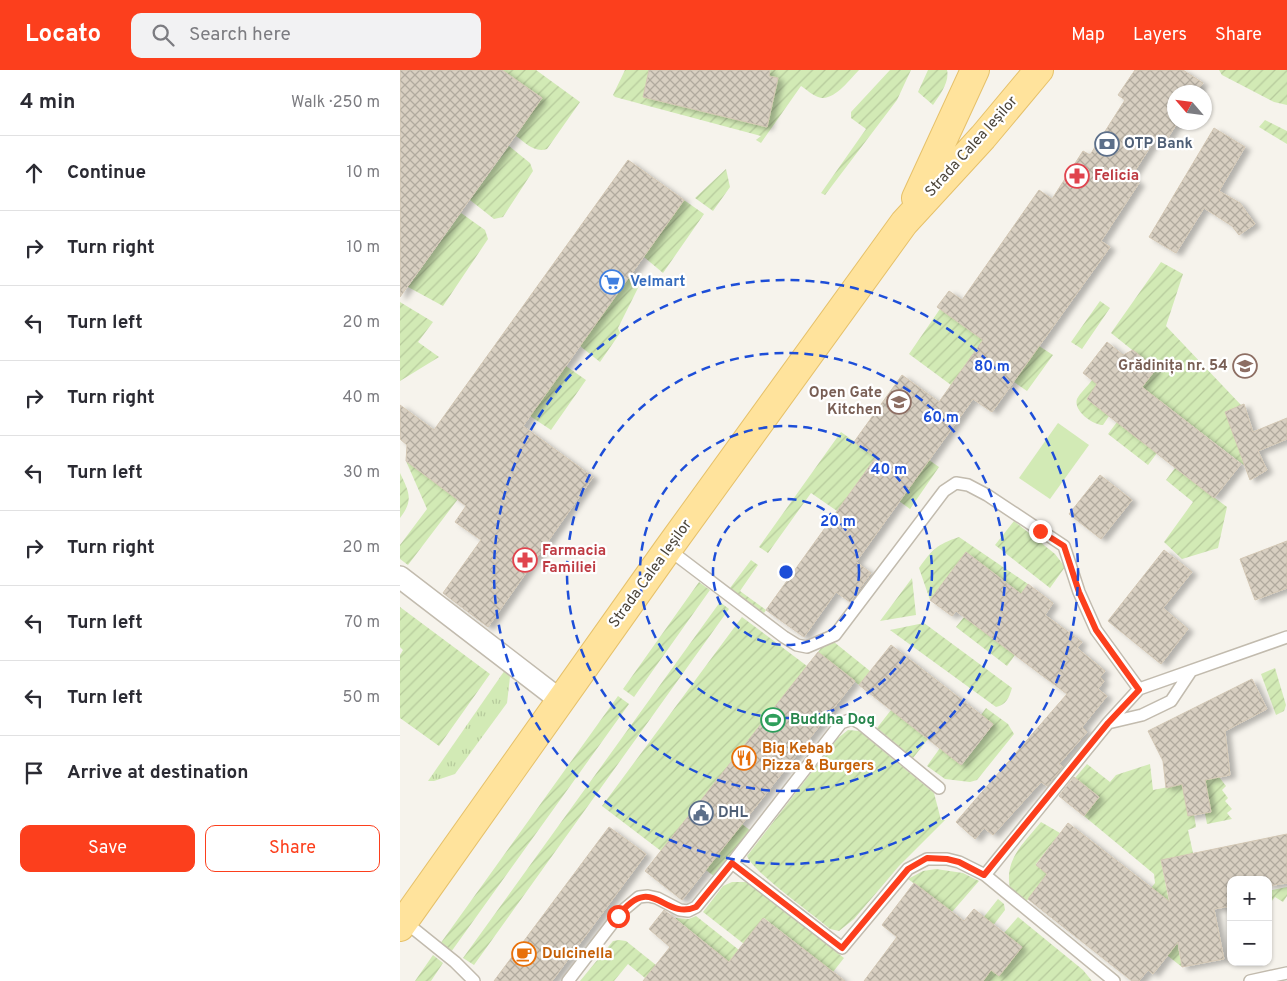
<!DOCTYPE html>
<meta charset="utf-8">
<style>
:root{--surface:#fff;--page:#f2f2f3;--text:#2b2b33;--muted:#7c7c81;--line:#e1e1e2;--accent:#fc3f1d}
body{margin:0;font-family:Overpass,sans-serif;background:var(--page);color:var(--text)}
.controls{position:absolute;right:15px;bottom:15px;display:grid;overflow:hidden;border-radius:10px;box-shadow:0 1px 4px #0004}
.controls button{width:45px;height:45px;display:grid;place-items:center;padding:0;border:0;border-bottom:1px solid var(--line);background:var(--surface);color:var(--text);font:25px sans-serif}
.compass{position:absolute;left:767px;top:15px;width:45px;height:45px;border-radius:50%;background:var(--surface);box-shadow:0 1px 4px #0004;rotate:298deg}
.stop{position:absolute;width:15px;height:15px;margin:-11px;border:4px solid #fc3f1d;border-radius:50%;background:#fff}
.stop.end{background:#fc3f1d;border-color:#fff;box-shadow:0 1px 5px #0008}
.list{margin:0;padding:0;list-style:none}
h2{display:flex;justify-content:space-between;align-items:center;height:65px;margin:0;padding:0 20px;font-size:21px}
h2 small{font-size:16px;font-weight:400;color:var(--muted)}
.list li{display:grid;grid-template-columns:32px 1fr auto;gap:15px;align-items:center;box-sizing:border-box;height:75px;padding:0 20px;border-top:1px solid var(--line)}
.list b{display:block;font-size:19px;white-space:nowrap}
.list em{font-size:16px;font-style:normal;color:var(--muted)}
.actions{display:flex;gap:10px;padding:15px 20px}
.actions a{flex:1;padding:11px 0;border:1px solid var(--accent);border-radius:10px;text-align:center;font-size:18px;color:var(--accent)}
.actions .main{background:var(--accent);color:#fff}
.icon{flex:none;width:28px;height:28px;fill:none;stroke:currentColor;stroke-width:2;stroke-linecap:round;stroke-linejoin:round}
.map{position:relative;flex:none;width:887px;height:911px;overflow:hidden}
header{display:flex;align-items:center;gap:30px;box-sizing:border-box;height:70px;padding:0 25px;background:var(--accent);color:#fff}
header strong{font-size:24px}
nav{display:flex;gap:28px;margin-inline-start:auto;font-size:18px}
.search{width:350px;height:45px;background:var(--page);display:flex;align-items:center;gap:12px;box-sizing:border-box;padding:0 18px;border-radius:10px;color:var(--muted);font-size:19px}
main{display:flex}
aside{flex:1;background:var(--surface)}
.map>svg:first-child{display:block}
</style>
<header>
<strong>Locato</strong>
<div class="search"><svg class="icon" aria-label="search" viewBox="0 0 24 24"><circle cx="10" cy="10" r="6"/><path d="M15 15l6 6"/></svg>Search here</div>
<nav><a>Map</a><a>Layers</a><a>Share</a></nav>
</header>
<main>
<aside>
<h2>4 min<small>Walk · 250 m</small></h2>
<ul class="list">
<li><svg class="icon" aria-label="ahead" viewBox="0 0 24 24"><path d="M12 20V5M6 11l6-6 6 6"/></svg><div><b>Continue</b></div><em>10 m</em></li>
<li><svg class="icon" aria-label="right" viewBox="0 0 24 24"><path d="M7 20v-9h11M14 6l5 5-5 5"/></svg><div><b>Turn right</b></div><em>10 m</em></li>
<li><svg class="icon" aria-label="left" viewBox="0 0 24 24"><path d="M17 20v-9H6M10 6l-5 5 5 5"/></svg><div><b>Turn left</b></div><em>20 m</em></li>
<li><svg class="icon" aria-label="right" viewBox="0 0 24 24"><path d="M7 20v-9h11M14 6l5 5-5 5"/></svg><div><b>Turn right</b></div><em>40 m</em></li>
<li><svg class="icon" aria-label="left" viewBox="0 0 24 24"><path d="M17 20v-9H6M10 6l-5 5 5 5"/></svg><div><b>Turn left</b></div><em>30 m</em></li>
<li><svg class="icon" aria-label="right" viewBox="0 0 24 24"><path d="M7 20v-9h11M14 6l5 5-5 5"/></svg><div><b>Turn right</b></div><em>20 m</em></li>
<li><svg class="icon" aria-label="left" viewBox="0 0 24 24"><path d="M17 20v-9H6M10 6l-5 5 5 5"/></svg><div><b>Turn left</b></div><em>70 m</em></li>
<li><svg class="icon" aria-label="left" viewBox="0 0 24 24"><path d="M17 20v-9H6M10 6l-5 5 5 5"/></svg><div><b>Turn left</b></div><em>50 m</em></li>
<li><svg class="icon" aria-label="arrive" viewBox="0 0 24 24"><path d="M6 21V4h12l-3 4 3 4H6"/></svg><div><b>Arrive at destination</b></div></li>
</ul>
<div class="actions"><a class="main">Save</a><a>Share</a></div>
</aside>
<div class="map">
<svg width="887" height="911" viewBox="0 0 887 911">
<defs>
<pattern id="grass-tufts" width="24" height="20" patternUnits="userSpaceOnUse" patternTransform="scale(1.25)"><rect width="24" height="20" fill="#d2eab5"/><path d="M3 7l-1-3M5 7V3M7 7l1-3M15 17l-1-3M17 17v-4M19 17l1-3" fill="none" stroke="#b6ca9c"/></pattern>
<pattern id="garden-furrows" width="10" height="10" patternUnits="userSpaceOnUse" patternTransform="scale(1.25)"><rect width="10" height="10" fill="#d2eab5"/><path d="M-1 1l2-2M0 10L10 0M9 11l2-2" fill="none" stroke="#b6ca9c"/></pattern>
<pattern id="building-cross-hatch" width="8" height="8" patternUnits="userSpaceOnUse" patternTransform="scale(1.25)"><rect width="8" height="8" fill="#d8cfc1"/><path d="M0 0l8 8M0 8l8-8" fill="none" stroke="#b1aa9e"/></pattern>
<filter id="shadow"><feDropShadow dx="5.5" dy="3" stdDeviation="2.5" flood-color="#0004"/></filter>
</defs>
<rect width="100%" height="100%" fill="#f6f3ec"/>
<!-- grass -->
<path fill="url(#grass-tufts)" d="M105 600 110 607 107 633 55 704 34 711H28Z"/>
<!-- garden -->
<path fill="url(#garden-furrows)" d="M102 0H136L180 32 147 79C134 83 126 73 116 66L142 28Z
M225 0H459C450 9 433 33 418 27 412 25 406 19 401 16L361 73 356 70 361 66 215 27 213 25Z
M490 0H511L497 30 425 125 421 123 466 59 451 48V42Z
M528 0H547C550 12 539 26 533 35L518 22Z
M819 0H887V35L874 32 822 5Z
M865 50 887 61V74L859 57Z
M109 76 130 93 133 101 103 147 94 149 70 130Z
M326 99 330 117 313 141 295 128Z
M650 128 674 145 551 315 509 284 540 239 568 259 604 193Z
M284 130 304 144 263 203 244 187Z
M61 143 85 160 88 169 43 236 8 217Z
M761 192 783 204 766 256 841 335 826 343 845 396 742 317 756 299 711 263Z
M229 207 240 214 218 258 220 263 200 292 180 276Z
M700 231 710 238 682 279 671 272Z
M0 232 33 252 18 272 39 287 0 311Z
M639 276 653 285 627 321 614 312Z
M166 296 186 310 151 360 130 346Z
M692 310 697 314 687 329 709 346 703 355C693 355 673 341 677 329 680 323 688 316 692 310Z
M717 352 757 383 748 395 708 364Z
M441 362 476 387 437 441 411 423 368 483 359 477Z
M529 390 539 397 510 439 499 431Z
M6 391 58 429 8 495 0 489V475L27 439Z
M775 398 827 437 818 478 782 489 764 472 793 432 766 410Z
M0 403C9 422 14 430 0 448Z
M614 451 655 484 665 497 650 518 595 475Z
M559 467 628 514 621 524 566 482 530 530 519 498C533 479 536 475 559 467Z
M351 490 358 495 340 521 366 540 364 543 330 518Z
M512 508 516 545 480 551Z
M299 512 310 520 234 627 223 619Z
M320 532 329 539 74 895 63 888Z
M0 537 90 604 39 676 0 648V585L3 580 0 577Z
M342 547 407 596 261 781 202 736Z
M564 547 615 585 607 596 556 557Z
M524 553 612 618C609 628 606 635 596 637L490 560Z
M429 568 470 601 459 615 418 582Z
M875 598 886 635 884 641 876 645 861 604Z
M218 626 229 634 51 882 40 874Z
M586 638 608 654 614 664 577 710 570 712 545 709 527 696 540 678 562 695 593 655 581 645Z
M491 640 528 669 513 688 477 658Z
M448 660 459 661 534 723 541 750H545L499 796 454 849 439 861 430 859C415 846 352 801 347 786L438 668Z
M687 694 710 712 716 705 750 694 753 720 789 713 796 757 788 760 793 783 761 791 782 897 745 868 751 818 755 813 754 804 684 746 699 727 675 708Z
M819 707 826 716 822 720 828 728 825 731 832 739 827 743 832 749 807 754 799 711Z
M641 752 660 763 636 794 647 804 626 832 610 819C604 789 624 773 641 752Z
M342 754 351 761 315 807 306 800Z
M536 799 563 803 579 811 552 842 508 809 523 801Z
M332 812H348L444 888 433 902 364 848 344 874 303 842 323 816Z
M887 817V826L883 832 875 827 868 836V821Z
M598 829 604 834 605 840 585 866 575 858Z
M296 846 339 880 318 908 319 884 275 848 289 849Z
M618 847 683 900 692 911H583L591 900 599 906 604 863Z
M219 870 226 871 256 895 245 908 228 894 214 911H180L213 871Z
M33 885 43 893 31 911H15Z"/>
<!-- pitch -->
<path fill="#d2eab5" d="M658 353 689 375 650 429 619 408Z"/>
<!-- building -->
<path fill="url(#building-cross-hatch)" stroke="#d3c7b4" filter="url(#shadow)" d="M0 0H102L142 28 0 227Z
M249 0H370L369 6 378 8 367 57 243 27Z
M735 0H783L803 13 796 22H774V52H778L767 69 759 63 731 107 739 113 701 171 710 177 592 342 573 329 456 492 471 503 450 532 436 522 404 567 366 540 476 387 454 372 502 305 539 332 583 270 537 237 549 221 562 230 639 120 652 129 683 81 690 85 725 30 718 25Z
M814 58 845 77 819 121 840 133 855 154 839 165 832 156 804 138 776 183 749 167Z
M228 90 284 130 123 356 193 407 88 557 43 523 81 470 55 452 66 436 6 391 7 375 0 369V335L34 360Z
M707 272 723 285 733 280 756 299 742 317 841 394 814 428 687 329 697 314 683 303Z
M844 334 853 362 887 348V369L858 381 867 400 850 410 825 342Z
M700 405 732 430 701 469 669 444Z
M887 471V518L855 530 840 489Z
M764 480 792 502 763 538 788 559 761 594 708 551Z
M566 482 621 524 628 514 653 533 645 545 682 572 677 578 705 601 700 607 704 611 698 619 707 626 682 657 687 662 659 694 663 697 647 716 641 712 593 765 584 758 575 769 556 752 667 624 556 541 552 546 530 530Z
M491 575 593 654 561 695 459 615Z
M418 582 455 611 282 830 245 801Z
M852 609 867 639 825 661 830 705 805 710 811 742 788 746 782 714 766 718 763 691 748 661Z
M674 707 699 727 684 746 659 726Z
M668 753 770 832 761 790 887 764V813L868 816V810H831V836L814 839 824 889 782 897 778 872 753 904 748 900 739 911H732L628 829 647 804 636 795Z
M209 757 246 784 152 911H94Z
M514 813 564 851 574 839 622 877 599 906 591 900 583 911H464L497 867 482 855Z
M264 840 329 892 363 848 445 911H243L270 877 249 859Z"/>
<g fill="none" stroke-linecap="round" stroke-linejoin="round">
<!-- service casing -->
<g stroke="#c2bbae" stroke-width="14">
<path id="service" d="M268 479 384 567 397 575 407 577 435 565 544 421 556 413 568 415 587 425 664 476 679 522 696 560 739 619
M708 653 742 645 771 631 791 601
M332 793 441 653 452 649 460 653 539 718
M585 805 708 653 739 619 887 567
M4 851 55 892 74 911
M168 911 221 842 239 827 248 826 257 828 280 840 288 841 296 837 332 793 442 878 508 799 527 789H547L559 792 585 805 714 911
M850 911 887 903"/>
</g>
<!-- minor casing -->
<g stroke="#c2bbae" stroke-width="24">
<path id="minor" d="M0 507 160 630"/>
</g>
<!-- primary casing -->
<g stroke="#e6c16a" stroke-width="30">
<path id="primary" d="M516 128 575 0
M0 857 268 479 504 153 583 67 639 0"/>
</g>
<!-- service -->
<use href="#service" stroke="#fff" stroke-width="11"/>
<!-- minor -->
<use href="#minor" stroke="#fff" stroke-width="21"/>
<!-- primary -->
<use href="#primary" stroke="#ffe39c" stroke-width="28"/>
</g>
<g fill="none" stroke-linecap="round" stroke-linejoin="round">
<!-- route -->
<path stroke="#fc3f1d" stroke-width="6" d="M218 846C253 801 263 851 296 837L332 793 442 878 508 799 527 788 547 789 559 792 584 805 708 653 739 620 696 560 679 522 664 476 640 461"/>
</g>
<!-- distance rings -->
<g fill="none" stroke="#1d4ed8" stroke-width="2.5" stroke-dasharray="9 6">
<circle cx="386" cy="502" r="73"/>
<circle cx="386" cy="502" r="146"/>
<circle cx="386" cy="502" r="219"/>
<circle cx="386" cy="502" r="292"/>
</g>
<!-- icons -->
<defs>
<g id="bank-ring" transform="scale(1.25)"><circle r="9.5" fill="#fff" stroke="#5c6f8a" stroke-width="1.5"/><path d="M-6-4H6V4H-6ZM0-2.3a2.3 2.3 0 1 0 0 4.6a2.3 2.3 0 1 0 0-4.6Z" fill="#5c6f8a"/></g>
<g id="pharmacy-ring" transform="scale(1.25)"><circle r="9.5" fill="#fff" stroke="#e0444e" stroke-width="1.5"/><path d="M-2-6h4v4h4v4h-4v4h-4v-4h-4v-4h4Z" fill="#e0444e"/></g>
<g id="supermarket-ring" transform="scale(1.25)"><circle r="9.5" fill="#fff" stroke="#3f7fe0" stroke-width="1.5"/><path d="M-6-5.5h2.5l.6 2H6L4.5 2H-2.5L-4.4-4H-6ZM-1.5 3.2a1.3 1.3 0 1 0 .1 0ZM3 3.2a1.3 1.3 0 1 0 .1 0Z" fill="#3f7fe0"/></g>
<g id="school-ring" transform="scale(1.25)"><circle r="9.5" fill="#fff" stroke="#8d6e63" stroke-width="1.5"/><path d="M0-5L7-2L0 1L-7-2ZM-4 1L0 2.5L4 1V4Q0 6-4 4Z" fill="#8d6e63"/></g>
<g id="stadium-ring" transform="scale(1.25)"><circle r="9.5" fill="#fff" stroke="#2e9e5b" stroke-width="1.5"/><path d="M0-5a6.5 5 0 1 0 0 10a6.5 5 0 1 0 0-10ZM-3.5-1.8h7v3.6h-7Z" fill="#2e9e5b"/></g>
<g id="restaurant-ring" transform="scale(1.25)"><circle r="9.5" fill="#fff" stroke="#e8710a" stroke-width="1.5"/><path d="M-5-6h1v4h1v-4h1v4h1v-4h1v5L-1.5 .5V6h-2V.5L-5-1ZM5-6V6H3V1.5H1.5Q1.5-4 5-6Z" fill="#e8710a"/></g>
<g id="civic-ring" transform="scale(1.25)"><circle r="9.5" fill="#fff" stroke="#5c6f8a" stroke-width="1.5"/><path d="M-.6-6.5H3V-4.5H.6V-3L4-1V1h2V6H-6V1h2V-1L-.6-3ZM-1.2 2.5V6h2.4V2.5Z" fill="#5c6f8a"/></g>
<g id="cafe-ring" transform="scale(1.25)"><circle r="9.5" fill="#fff" stroke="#e8710a" stroke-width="1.5"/><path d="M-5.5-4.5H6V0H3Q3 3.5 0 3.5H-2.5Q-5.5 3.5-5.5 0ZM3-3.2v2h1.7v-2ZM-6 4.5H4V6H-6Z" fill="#e8710a"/></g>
</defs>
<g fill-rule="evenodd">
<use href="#bank-ring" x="707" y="74"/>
<use href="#pharmacy-ring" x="677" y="106"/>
<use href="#supermarket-ring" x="212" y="212"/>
<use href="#school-ring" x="845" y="296"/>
<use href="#school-ring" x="499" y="332"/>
<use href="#pharmacy-ring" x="125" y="490"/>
<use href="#stadium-ring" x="373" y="650"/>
<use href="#restaurant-ring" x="344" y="688"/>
<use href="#civic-ring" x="301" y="743"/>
<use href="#cafe-ring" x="124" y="884"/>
</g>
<g text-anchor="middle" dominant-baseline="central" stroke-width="4.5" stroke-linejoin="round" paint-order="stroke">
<!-- service labels -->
<g font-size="15" font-weight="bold" fill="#4e5e75" stroke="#fff" text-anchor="start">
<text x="724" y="74">OTP Bank</text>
<text x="318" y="743">DHL</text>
</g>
<!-- street labels -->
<g font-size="15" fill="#4b4439" stroke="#fff">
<text transform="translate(572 77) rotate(-48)">Strada Calea Ieșilor</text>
<text transform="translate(251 504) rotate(-54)">Strada Calea Ieșilor</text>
</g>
<!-- health labels -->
<g font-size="15" font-weight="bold" fill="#be3a42" stroke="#fff" text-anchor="start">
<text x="694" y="106">Felicia</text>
<text x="142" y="481">Farmacia<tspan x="142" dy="17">Familiei</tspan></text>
</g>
<!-- shop labels -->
<g font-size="15" font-weight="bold" fill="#366cbe" stroke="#fff" text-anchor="start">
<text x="230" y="212">Velmart</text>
</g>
<!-- education labels -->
<g font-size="15" font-weight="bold" fill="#785e54" stroke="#fff" text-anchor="end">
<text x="828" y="296">Grădinița nr. 54</text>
<text x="482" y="323">Open Gate<tspan x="482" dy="17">Kitchen</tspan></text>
</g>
<!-- leisure labels -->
<g font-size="15" font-weight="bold" fill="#27864d" stroke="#fff" text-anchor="start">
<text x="390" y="650">Buddha Dog</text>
</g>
<!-- food labels -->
<g font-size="15" font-weight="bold" fill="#c56008" stroke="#fff" text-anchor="start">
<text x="362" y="679">Big Kebab<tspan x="362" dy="17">Pizza &amp; Burgers</tspan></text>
<text x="142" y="884">Dulcinella</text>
</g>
</g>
<circle cx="386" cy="502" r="8" fill="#1d4ed8" stroke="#fff" stroke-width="2.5"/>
<g font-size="15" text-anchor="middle" font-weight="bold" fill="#1d4ed8" stroke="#fff" stroke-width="4.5" stroke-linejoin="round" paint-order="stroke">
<text x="592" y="301">80 m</text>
<text x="541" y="352">60 m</text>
<text x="489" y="404">40 m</text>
<text x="438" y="456">20 m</text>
</g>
</svg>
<div class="controls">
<button>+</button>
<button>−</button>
</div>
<svg class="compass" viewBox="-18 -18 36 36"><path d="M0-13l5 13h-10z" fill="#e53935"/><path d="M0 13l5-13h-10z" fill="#7c7c81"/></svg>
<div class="stop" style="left:218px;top:846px"></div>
<div class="stop end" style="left:640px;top:461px"></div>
</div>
</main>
